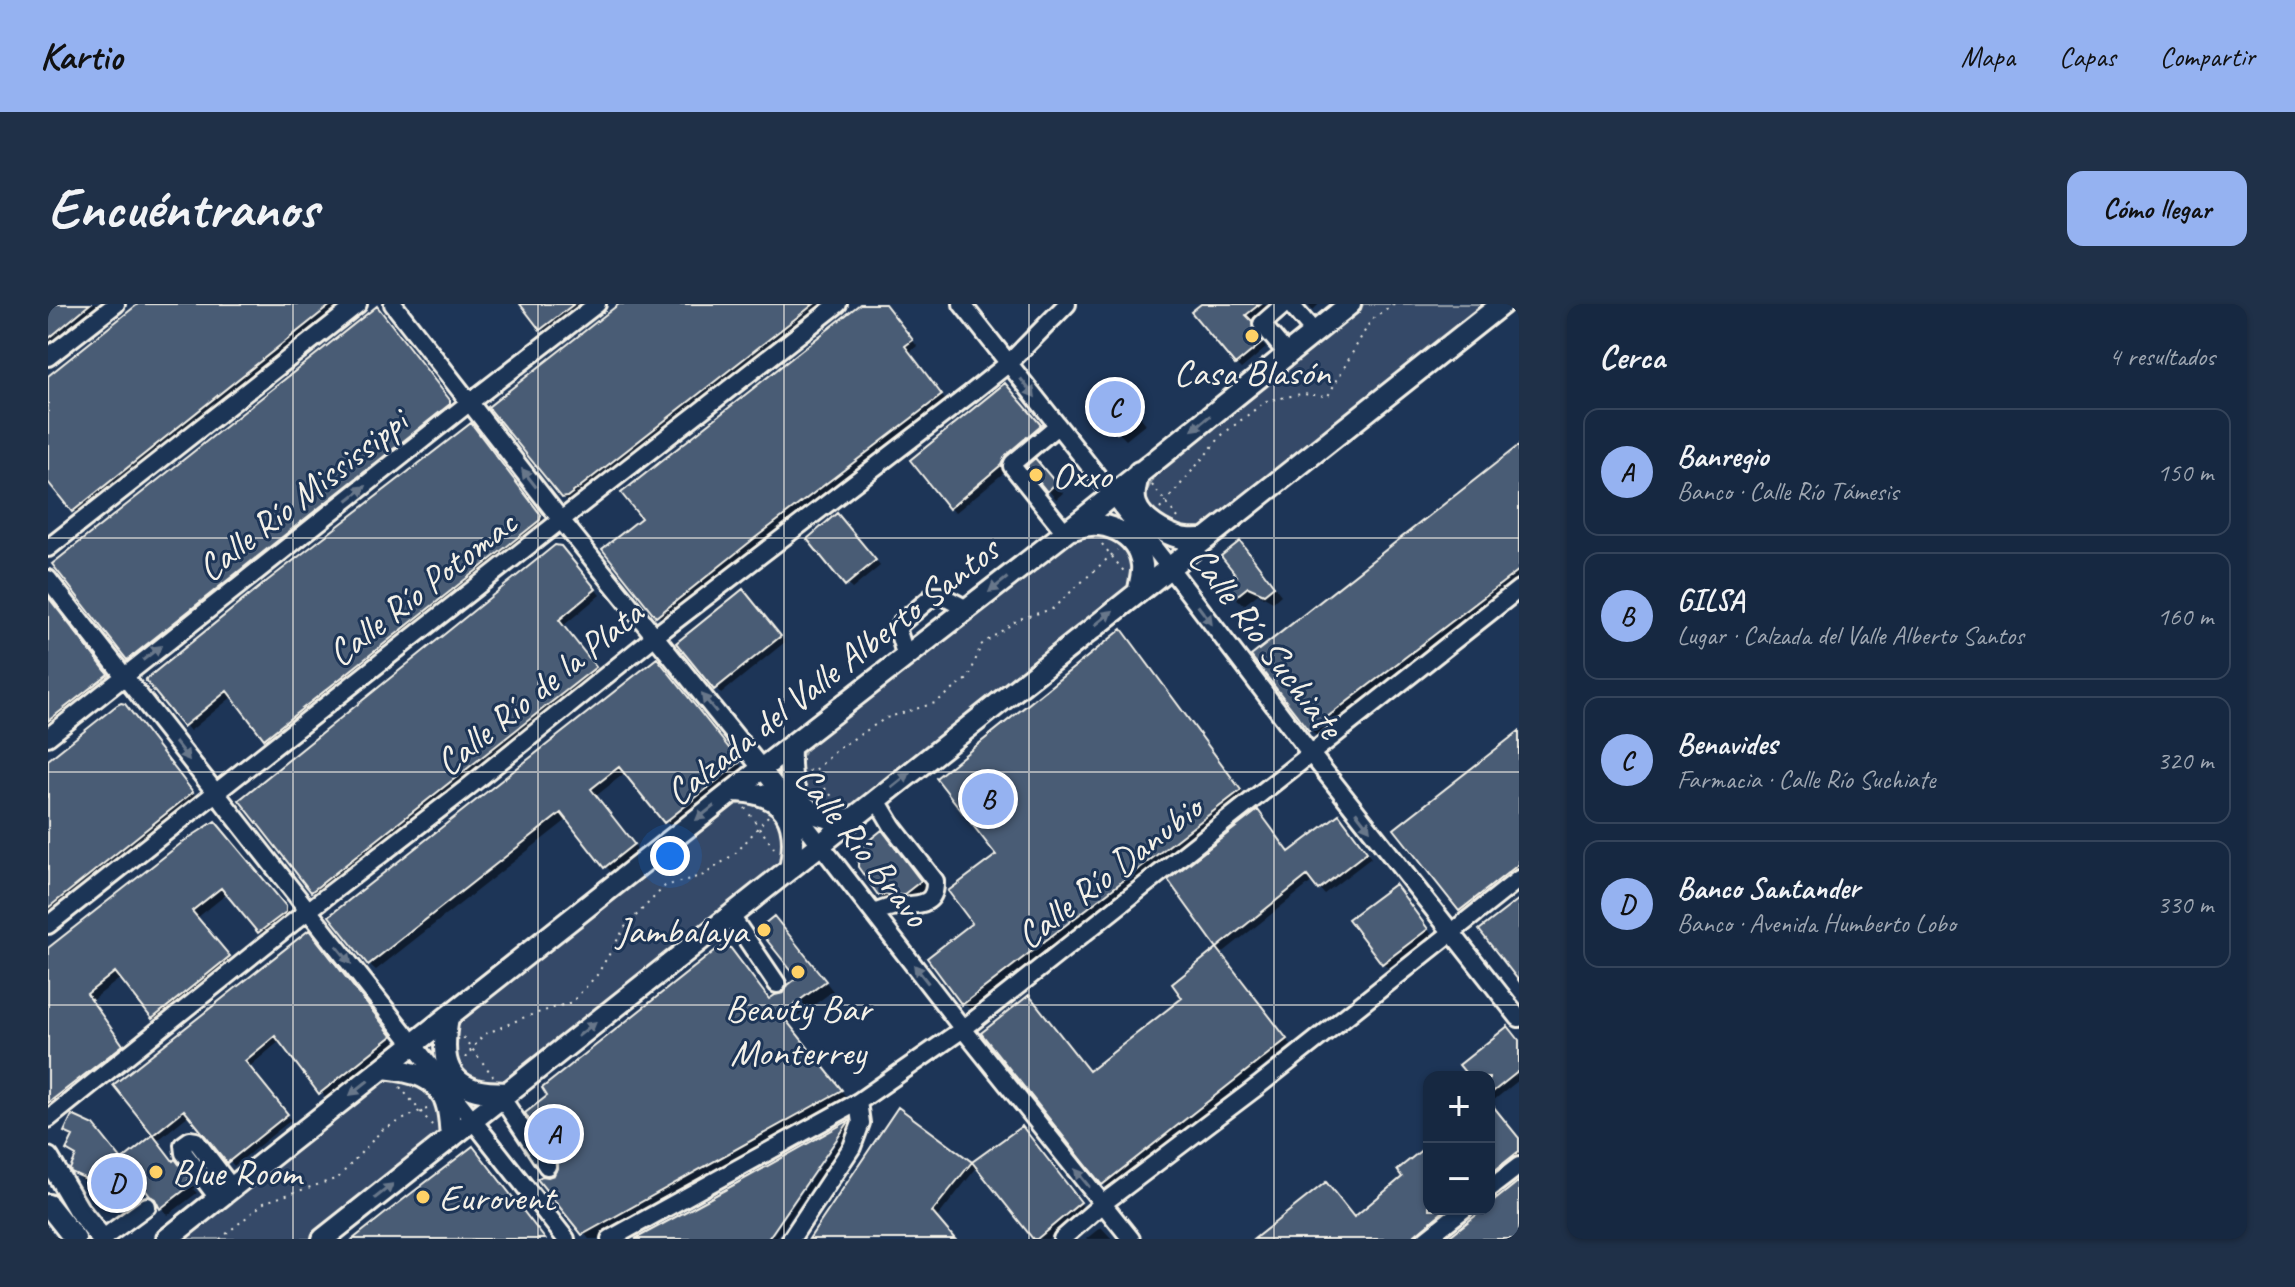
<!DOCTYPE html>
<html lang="es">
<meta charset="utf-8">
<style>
:root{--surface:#162841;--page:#1f3048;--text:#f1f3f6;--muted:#9ea6b1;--line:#35445a;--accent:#95b2f1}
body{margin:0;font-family:Caveat,sans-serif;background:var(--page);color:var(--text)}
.controls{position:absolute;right:24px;bottom:24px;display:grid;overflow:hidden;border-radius:16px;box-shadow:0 2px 6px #0004}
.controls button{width:72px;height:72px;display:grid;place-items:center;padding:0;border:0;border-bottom:2px solid var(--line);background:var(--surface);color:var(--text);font:40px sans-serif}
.you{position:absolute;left:622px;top:552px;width:28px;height:28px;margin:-20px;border:6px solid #fff;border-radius:50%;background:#1a73e8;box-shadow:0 0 0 12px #1a73e833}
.badge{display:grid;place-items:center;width:52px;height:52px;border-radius:50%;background:var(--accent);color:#111;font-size:26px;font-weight:700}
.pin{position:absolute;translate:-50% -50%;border:4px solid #fff;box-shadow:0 2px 8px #0006}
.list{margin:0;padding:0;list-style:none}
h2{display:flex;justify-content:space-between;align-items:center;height:104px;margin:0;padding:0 32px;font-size:34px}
h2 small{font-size:26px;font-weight:400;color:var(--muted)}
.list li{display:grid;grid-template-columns:52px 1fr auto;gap:24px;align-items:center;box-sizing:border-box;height:128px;margin:0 16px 16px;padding:0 16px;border:2px solid var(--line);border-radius:16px}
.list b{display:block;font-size:30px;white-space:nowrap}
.list p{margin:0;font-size:26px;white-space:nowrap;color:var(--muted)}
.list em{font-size:26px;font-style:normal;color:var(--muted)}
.map{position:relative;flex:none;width:1471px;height:935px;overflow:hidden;border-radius:16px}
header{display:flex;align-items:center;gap:48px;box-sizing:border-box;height:112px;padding:0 40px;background:var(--accent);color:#111}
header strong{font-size:38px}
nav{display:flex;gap:44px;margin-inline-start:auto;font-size:28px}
.intro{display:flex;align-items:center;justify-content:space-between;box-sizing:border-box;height:192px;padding:0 48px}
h1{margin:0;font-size:56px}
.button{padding:20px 36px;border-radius:16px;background:var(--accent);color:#111;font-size:28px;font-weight:700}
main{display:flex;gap:48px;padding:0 48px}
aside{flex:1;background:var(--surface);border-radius:16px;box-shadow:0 2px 6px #0004}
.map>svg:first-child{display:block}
</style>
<header>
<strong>Kartio</strong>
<nav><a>Mapa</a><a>Capas</a><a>Compartir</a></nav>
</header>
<div class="intro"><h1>Encuéntranos</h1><a class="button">Cómo llegar</a></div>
<main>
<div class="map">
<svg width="1471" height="935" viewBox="0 0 1471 935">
<rect width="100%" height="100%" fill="#1d3557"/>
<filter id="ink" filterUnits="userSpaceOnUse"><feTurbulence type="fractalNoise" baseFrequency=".0125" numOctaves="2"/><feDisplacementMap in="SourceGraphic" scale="16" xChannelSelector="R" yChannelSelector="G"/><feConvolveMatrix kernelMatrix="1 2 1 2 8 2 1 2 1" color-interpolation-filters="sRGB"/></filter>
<g filter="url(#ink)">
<!-- green -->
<path fill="#354a67" stroke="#949ea8" stroke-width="2" d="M1316 0H1443L1157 230 1134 231 1100 206 1098 188 1109 169Z
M1033 226 1079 234 1091 274 1077 294 803 509 759 500 749 460 762 439Z
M706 498 725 507 739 525 735 565 462 780 437 782 416 774 405 759 401 738 409 717 683 501Z
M358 771 382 780 398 827 381 845 264 935H138L333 777Z"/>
<!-- shadow -->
<path fill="#0007" d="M0 0H53L0 42Z
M93 0H296L31 211 0 174V75Z
M474 0H537L499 30Z
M574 0H777L525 198 521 199 515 193Z
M815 0H836L869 42 861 49 898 97 615 317 557 245 596 215Z
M1157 0H1223L1202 17 1208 24 1210 34 1218 44 1193 65 1188 60Z
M1259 0H1271L1265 6Z
M334 10 407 103 86 360 7 260Z
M962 87 997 127 958 167 907 209 902 203Z
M1073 89 1098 120 1078 136 1070 128Z
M428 127 497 218 496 222 223 439 185 392 142 427 137 421Z
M1471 143V277L1268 432 1206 352Z
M996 166 1015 189 1008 195 1000 186Z
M795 217 832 262 804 285 799 280Z
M1200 248 1233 291 1225 298 1210 290 1196 301 1187 293 1191 272Z
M518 250 552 291 515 322 552 369 270 592 193 496Z
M0 293 63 376 0 426Z
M700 293 737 338 673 390 631 339Z
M1080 334 1197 492 922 705 916 700 927 619 951 552Z
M615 364 697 466 624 524 578 468 548 492 591 548 564 569 520 515 328 666 321 660Z
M82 408 149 494 0 614V458Z
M1471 428V569L1418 611 1348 525Z
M1296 518 1323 554 1276 590 1265 577 1173 650 1243 741 1060 885 1055 879 1041 769 1137 694 1126 680 1172 644 1123 577 1242 550Z
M170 521 244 610 217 634 180 589 149 614 186 660 111 720 74 673 43 697 80 748 0 805V646Z
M834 529 845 540 883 590 843 602 831 590Z
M1352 588 1384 631 1340 664 1335 659Z
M734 623 785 687 740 720 800 795 549 935H541L536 929 507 872 686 649 722 696 737 690 752 674Z
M266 634 348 738 278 794 233 736 201 763 243 816 186 862 142 810 109 837 147 883 145 885 149 889 120 911 100 886 71 907 52 883 33 875 25 867 28 853 21 846 26 835 18 828 75 858 108 831 68 782Z
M1471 738V776L1441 800 1471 836V856L1441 881V773H1424Z
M851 806 924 860 974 824 1036 904 1000 935H987L930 862 888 915 905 935H763Z
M801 819 805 823 728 935H722L794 831H789L717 935H594Z
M1381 842V905H1411L1374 935H1209L1307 915 1357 873Z
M1053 923 1064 935H1038Z"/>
<!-- building -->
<path fill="#485b74" stroke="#f4f1e8" stroke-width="2" d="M0 0H42L0 35Z
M90 0H284L24 208 0 178V72Z
M472 0H526L492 26Z
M571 0H766L519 193 514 194 440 103Z
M812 0H837L865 36 857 42 894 91 707 234 608 313 554 245 593 214 573 189Z
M1153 0H1212L1198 11 1204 17 1205 26 1215 38 1187 61 1143 8Z
M329 2 402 96V100L79 356 4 260Z
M1065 78 1091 111 1069 129 1042 96Z
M957 79 993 121 958 151 953 161 901 205 862 156Z
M423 119 493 211 492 216 216 435 179 387 135 423 97 376 219 277Z
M1471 141V266L1261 427 1203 352Z
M987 154 1008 179 999 188 978 162Z
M789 209 828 256 797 282 759 235Z
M1192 237 1226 282 1216 290 1200 283 1186 294 1176 281 1189 272 1173 252Z
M507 241 513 242 548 285 511 316 548 363 263 588 191 496Z
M695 285 733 332 666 386 628 339Z
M0 293 60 370 0 417Z
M1074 325 1193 486 914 701 879 654 924 619 900 587 948 551 888 474Z
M609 354 692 458 616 519 571 463 543 485 586 540 556 564 513 509 320 661 281 612Z
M73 399 77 400 145 488 0 604V456L69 401Z
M1471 427V560L1411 607 1346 525Z
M1210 506 1241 548 1291 510 1319 548 1270 586 1259 572 1169 644 1120 576Z
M167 517 238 602V608L210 629 173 584 144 607 182 652 104 715 67 668 39 690 75 741 0 799V644L136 537Z
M834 526 873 577 855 591H830L810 563V551L814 542Z
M1347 580 1380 625 1334 660 1300 615Z
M1471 595V677L1431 626Z
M726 612 778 677 733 710 794 786 534 931 489 875 494 872 500 873 506 871 510 861 477 809 499 792 494 784 678 638 721 695 727 691 736 689 740 681 749 674 710 625Z
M261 626 344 732 271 790 227 732 197 757 240 810 179 859 136 806 105 831 65 781Z
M1169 644 1239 735 1054 881 933 729 981 691 1041 767 1134 694 1124 680Z
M1460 722 1471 736V767L1441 791V773H1421L1411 761Z
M1441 797 1471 834V847L1441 871Z
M850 803 924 858 884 908 907 935H761Z
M24 811 46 821 74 856 105 831 125 857 127 855 142 875 140 877 143 881 112 905 107 895 102 892 92 879 63 902 45 878 23 868 22 865 28 852 18 846 25 832 16 828Z
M802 816 720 935H587L657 897Z
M974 822 1033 898 989 935H985L924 858Z
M1381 840V905H1398L1362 935H1206L1278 878 1306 913 1354 873 1349 866Z
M425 842 497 935H305L339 908Z
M1471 877V935H1398L1436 905H1441V901Z"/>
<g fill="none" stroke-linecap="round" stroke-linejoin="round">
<!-- minor casing -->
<g stroke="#f4f1e8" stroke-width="22">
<path id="minor" d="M345 0 513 216 714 465 915 725 1083 935
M914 0 1121 263 1263 450 1471 714
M1237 0 1214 20 1239 50
M1242 0 1266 28
M0 53 68 0
M1009 122 965 159 964 162 1017 228
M0 244 310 0
M0 275 518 935
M858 353 850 327 852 320 885 292H894L919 305
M0 433 422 98 549 0
M826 609C832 607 838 604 844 603 864 599 888 606 887 577L845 523 829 496
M683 612 729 680
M0 621 513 216 790 0
M453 793 499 862
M0 815 248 616 419 484 607 332 922 90 961 59 1019 0
M1441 885 1471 862
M170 894 136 849 135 841 142 836 148 837 183 883
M54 935 99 902
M562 935 810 798 915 725 1471 285
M743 935 804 843 813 819 810 798
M1014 935 1054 900 1210 782 1471 575
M1378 935 1416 905"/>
</g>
<!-- major casing -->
<g stroke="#f4f1e8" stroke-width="26">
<path id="major" d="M1091 168C1089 178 1084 189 1088 200 1093 216 1117 230 1133 234 1140 236 1150 235 1158 235
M1025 225C1054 213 1090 228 1094 261 1095 269 1092 278 1091 286
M742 444C740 491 752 517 804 515
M685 487C738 488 752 516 742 565
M400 713C395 741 392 774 425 785 435 789 447 788 458 789
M336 764C362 767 392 772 399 802 402 812 402 824 403 834
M0 854 30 905 54 935
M0 901 27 935
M119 935 685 487 1036 214 1302 0
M275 935 1454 0"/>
</g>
<!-- path -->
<path stroke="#f4f1e8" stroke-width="2" stroke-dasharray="2 6" stroke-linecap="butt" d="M1104 181 1130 214
M1112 205 1175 130 1218 97 1253 90 1280 92 1323 16 1347 0
M1054 240 1078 270
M761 466 788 497
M762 471 791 444 838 414 887 399 921 374 933 341 971 315 1004 305 1069 246
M697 504 726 544
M415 733 445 772
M417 754 435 731 477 713 524 698 549 671 577 623 617 582 656 571 689 548 720 512
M352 783 384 821
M172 935 217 898 290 874 334 826 372 807 383 804"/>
<!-- minor -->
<use href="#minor" stroke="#1d3557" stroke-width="16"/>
<!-- major -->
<use href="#major" stroke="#1d3557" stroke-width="20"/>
</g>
<!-- one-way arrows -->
<defs><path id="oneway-solid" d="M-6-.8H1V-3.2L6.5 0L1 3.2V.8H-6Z" transform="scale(2)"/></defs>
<g fill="#68778a">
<use href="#oneway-solid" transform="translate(980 84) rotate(52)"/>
<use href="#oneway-solid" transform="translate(1153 119) rotate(141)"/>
<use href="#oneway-solid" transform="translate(481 174) rotate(-128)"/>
<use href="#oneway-solid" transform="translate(309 189) rotate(-38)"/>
<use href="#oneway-solid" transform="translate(950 281) rotate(142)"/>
<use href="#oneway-solid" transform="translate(1157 311) rotate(53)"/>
<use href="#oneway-solid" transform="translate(1056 314) rotate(-39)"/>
<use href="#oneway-solid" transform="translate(104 349) rotate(-38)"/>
<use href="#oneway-solid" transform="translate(661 399) rotate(-129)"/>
<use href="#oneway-solid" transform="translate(134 447) rotate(52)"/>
<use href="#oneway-solid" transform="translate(853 476) rotate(-39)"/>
<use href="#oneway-solid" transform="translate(657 509) rotate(142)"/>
<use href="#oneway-solid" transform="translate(1315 517) rotate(52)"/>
<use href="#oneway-solid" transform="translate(296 651) rotate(51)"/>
<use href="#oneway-solid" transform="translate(873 670) rotate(-128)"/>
<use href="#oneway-solid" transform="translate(539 725) rotate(-38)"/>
<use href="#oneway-solid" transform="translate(311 784) rotate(142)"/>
<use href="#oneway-solid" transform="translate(1034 874) rotate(-129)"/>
<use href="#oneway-solid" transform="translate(336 887) rotate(-38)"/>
</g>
</g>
<!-- grid -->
<path fill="none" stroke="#f4f1e8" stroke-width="2" stroke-opacity="0.55" d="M245 0V935M490 0V935M736 0V935M981 0V935M1226 0V935M0 234H1471M0 468H1471M0 701H1471"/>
<!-- markers -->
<g fill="#ffd166" stroke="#1d3557" stroke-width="3">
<circle cx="1204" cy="32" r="8"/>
<circle cx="988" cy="171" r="8"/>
<circle cx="716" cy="626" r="8"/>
<circle cx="750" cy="668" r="8"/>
<circle cx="108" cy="868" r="8"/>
<circle cx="375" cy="893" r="8"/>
</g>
<g text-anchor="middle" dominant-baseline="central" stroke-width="6" stroke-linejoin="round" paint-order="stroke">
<!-- poi labels -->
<g font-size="38" fill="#f4f1e8" stroke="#1d3557" text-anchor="start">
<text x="1204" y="68" text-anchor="middle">Casa Blasón</text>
<text x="1004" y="171">Oxxo</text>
<text x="700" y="626" text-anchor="end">Jambalaya</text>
<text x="750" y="704" text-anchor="middle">Beauty Bar<tspan x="750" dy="44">Monterrey</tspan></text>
<text x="124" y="868">Blue Room</text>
<text x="391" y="893">Eurovent</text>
</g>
<!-- street labels -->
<g font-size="38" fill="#f4f1e8" stroke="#1d3557">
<text transform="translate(254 191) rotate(-38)">Calle Río Mississippi</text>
<text transform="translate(374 284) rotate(-38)">Calle Río Potomac</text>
<text transform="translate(1218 338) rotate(53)">Calle Río Suchiate</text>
<text transform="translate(784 367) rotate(-38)">Calzada del Valle Alberto Santos</text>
<text transform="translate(491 384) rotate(-39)">Calle Río de la Plata</text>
<text transform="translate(814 542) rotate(52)">Calle Río Bravo</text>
<text transform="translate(1061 568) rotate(-38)">Calle Río Danubio</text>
</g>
</g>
</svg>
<div class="controls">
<button>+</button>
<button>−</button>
</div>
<div class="you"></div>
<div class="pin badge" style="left:506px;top:830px">A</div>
<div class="pin badge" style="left:940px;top:495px">B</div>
<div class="pin badge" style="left:1067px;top:103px">C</div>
<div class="pin badge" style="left:69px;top:879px">D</div>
</div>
<aside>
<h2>Cerca<small>4 resultados</small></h2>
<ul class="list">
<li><span class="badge">A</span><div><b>Banregio</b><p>Banco · Calle Río Támesis</p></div><em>150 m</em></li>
<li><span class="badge">B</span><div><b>GILSA</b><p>Lugar · Calzada del Valle Alberto Santos</p></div><em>160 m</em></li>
<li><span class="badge">C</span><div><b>Benavides</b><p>Farmacia · Calle Río Suchiate</p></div><em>320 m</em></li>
<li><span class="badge">D</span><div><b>Banco Santander</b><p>Banco · Avenida Humberto Lobo</p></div><em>330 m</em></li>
</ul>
</aside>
</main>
